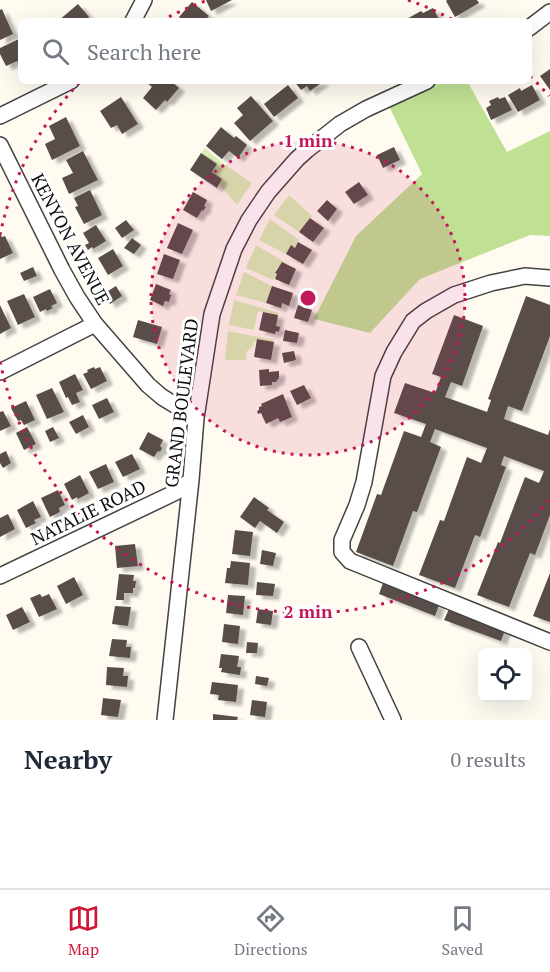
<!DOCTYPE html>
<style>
:root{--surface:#fff;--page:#f6f6f7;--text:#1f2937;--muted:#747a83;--line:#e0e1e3;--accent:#cf1836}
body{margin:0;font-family:"PT Serif",serif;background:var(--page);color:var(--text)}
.controls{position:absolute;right:18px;bottom:18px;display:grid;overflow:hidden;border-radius:9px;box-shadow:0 6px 24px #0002}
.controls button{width:54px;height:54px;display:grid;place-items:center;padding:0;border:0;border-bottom:2px solid var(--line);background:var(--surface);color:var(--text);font:30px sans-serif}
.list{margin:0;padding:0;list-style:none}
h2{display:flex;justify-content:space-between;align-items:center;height:78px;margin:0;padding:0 24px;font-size:26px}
h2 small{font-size:20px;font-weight:400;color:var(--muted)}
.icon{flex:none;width:33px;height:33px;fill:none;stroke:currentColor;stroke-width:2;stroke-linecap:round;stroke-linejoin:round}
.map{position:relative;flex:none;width:550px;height:720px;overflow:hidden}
.search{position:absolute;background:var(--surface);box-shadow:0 6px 24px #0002;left:18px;right:18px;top:18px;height:66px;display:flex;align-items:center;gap:15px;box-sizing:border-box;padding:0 21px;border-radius:9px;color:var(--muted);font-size:22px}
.sheet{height:168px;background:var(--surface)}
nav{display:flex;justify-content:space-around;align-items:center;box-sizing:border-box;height:84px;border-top:2px solid var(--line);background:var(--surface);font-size:16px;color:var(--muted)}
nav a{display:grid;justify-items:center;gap:3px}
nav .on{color:var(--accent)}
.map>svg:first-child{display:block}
</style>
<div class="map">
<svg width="550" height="720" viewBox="0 0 550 720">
<defs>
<filter id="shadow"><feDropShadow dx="6" dy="4" stdDeviation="1.5" flood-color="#0004"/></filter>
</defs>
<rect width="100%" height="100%" fill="#fffbf1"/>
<!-- green -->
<path fill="#daeeb6" d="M205 148 224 164 252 183 237 205 219 184 222 179 212 172 217 164 201 153Z
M289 195 312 216 299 232 274 215Z
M270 219 299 240 295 248 291 246 286 254 259 240Z
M256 245 288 264 277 267 275 273 277 274 273 280 246 268Z
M244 272 272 286 266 303 236 295Z
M234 300 279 313 278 315 258 311 254 330 229 325Z
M228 331 274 340V342L258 339 254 342 253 346 247 351 246 360H225Z"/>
<!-- forest -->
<path fill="#c0e194" d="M427 81H467L507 152 550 131V236L530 235 420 279 370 333 314 319 356 236 422 174 386 100Z"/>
<!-- building -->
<path fill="#594e4a" filter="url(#shadow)" d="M206 0H232L211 11Z
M447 0H477L479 3 455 17 446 1Z
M192 2 209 16 204 21H179L181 19 179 17Z
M78 4 89 17 85 21H58Z
M433 8 440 21H403L421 11 423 13Z
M2 9 13 34 0 40V10Z
M21 38V69L17 61 6 66 0 54V48Z
M550 69V90L540 76Z
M145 81H171L179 88 167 102 165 100 156 110 143 98 152 87Z
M294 81H324L310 91 307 86 301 90Z
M288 85 298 98 274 117 264 104Z
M532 85 540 100 518 112 508 95 520 88 521 91Z
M251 96 273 121 250 141 234 123 243 115 237 108Z
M121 97 138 124 122 134 117 125 111 128 100 111Z
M498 97 499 99 505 97 512 110 491 120 486 108 491 105 489 101Z
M66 117 80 146 52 160 45 144 55 139 49 126Z
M221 127 234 138 236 136 247 145 238 158 229 151 222 159 206 146Z
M394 147 400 160 383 168 377 155Z
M83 151 98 180 69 194 62 178 73 173 66 160Z
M201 153 217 164 212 172 222 179 217 188 190 170Z
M359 182 368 195 354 204 345 192Z
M90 190 102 215 84 224 75 207 78 206 74 198Z
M193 192 207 200 204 206 206 207 203 211 202 210 197 218 183 210Z
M327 200 337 209 328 221 317 211Z
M310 218 324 228 313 242 299 232Z
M126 220 134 230 122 238 115 228Z
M178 223 193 230 182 254 167 248Z
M96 225 106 241 93 249 92 247 88 250 85 245 89 243 83 233Z
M0 234 2 237 5 236 13 253 0 259Z
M132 238 141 245 134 254 124 248Z
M298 242 312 250 303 264 286 254 291 245 295 248Z
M113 249 123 266 108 275 98 258Z
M164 254 180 260 173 279 157 274Z
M282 262 296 269 289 285 275 279 277 274 275 273Z
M33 267 37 276 24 281 20 273Z
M156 284 171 290 169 294 171 295 169 302 165 301 163 306 150 300Z
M116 286 122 296 110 304 103 294Z
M272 286 293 293 289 306 282 303 281 308 266 303Z
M50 289 57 303 51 306 53 308 47 311 46 309 40 312 33 297Z
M24 294 35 317 18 325 7 301Z
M526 296 550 305V336L522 411 508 406 504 419 548 435 550 429V515L535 555 530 553 509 607 477 595 498 542 500 543 525 477 539 483 544 471 504 456 501 465 506 467 480 537 475 535 455 588 419 575 440 520 444 521 467 457 481 463 487 448 435 429 430 442 441 447 417 512 413 511 393 566 356 552 377 494 381 495 404 431 421 437 426 424 394 413 405 383 435 393 441 377 432 374 454 315 483 326 462 386 451 382 445 397 487 412 491 400 488 399Z
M0 305 11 328 0 334Z
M298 305 312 310 308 322 294 318Z
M263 312 278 315 276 326 280 327 279 332 276 331 275 334 259 330Z
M138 320 162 327 157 344 133 337Z
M285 330 299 333 297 343 283 341Z
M257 339 274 342 271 360 254 357Z
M294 351 296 360 284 363 282 353Z
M94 367 95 369 100 367 107 381 91 389 83 374 88 372 87 370Z
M269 369V372L279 371V378L276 382H272V385L260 386 259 370Z
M75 374 83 390 76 393 80 402 72 405 68 397 66 398 59 382Z
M304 385 311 398 297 405 290 391Z
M52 388 64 412 47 419 36 395Z
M283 394 292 417 280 422 278 418 266 424 261 413 258 414 257 411 259 410V407L262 406 261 404Z
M107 398 114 412 99 419 92 405Z
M26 401 35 420 24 425 21 420 18 421 11 408Z
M3 411 11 426 0 431V412Z
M83 415 89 427 76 434 69 422Z
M27 427 36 444 24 450 16 433Z
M53 427 59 438 50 442 45 431Z
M148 432 163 440 160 446 162 448 160 452 158 451 154 457 139 449Z
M6 451 11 463 3 468 0 463V454Z
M132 454 140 469 123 477 115 462Z
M106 464 114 482 98 489 89 472Z
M80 475 89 493 78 499 77 497 72 500 64 484Z
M58 490 65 505 59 508 60 512 50 517 41 498Z
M254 497 269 508 267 510 284 522 277 533 260 521 255 528 240 517Z
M33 501 41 517 34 520 36 523 26 528 17 510Z
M8 514 15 529 0 537V518Z
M235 530 253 532 250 556 232 554Z
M135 544 138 566 117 568 115 546Z
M262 550 276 553 273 566 260 564Z
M231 561 250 563 248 585 225 583 227 568H230Z
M550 573V622L533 616Z
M119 574 134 575 133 581H136L135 588H133V593H124V600H116Z
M74 577 83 595 66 604 57 586Z
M257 582 275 584 273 596 256 595Z
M383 583 439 605 435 616 379 594Z
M40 594 42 597 49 594 57 609 39 617 30 598Z
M228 595 245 596 243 615 226 613Z
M115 606 131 607 128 626 112 624Z
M22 607 30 622 13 630 6 615Z
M258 609 273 611 271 625 256 623Z
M449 609 505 630 501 641 444 620Z
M224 624 240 626 238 644 222 642Z
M112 639 127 640 126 647H131L130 658 109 656Z
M247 642 258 643 257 653H246Z
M221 654 239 656 237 667H241L240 675 221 672 222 668H219Z
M107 667 124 668 123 676H128L127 687 106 685Z
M256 676 269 678 267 686 255 684Z
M212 682 238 685 236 702 218 700 219 695 210 694Z
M103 698 121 700 118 717 101 715Z
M252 700 267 702 265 717 250 715Z
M213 714 238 717 237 720H213Z"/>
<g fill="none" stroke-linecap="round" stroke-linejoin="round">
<!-- minor casing -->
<g stroke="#424242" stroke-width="18">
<path id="minor" d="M133 21 144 0
M529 28 550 12
M0 116 71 81
M0 145 62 270 77 297 95 324 148 385 162 397 196 418
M550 278 525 276 491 283 454 295 426 311 413 321 394 352 383 376 364 482 357 505 342 540V552L350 561 550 642
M0 372 95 324
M0 576 176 492 191 480
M359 647 393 720
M165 720 191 480 196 418 212 314 234 249 249 220 268 192 297 159 307 150 340 124 366 109 427 81"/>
</g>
<!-- minor -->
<use href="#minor" stroke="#fff" stroke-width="15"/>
</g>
<!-- distance rings -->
<circle cx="308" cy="298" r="157" fill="#c2185b" fill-opacity=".12"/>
<g fill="none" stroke="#c2185b" stroke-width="3" stroke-dasharray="3 6">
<circle cx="308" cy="298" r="157"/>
<path d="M549 500A314 314 0 0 1 0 361M0 235A314 314 0 0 1 80 82M161 21A314 314 0 0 1 208 0M408 0A314 314 0 0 1 455 21M530 76A314 314 0 0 1 549 96"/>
</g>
<g text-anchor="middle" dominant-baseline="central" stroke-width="6" stroke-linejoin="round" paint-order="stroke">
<!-- street labels -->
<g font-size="18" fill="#0f0f0f" stroke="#fff">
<text transform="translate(71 239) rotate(62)">KENYON AVENUE</text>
<text transform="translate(181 403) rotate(-83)">GRAND BOULEVARD</text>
<text transform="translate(88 512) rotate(-26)">NATALIE ROAD</text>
</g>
</g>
<circle cx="308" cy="298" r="9" fill="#c2185b" stroke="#fff" stroke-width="3"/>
<g font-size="18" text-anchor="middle" font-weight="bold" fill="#c2185b" stroke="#fff" stroke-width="6" stroke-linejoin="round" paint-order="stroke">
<text x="308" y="147">1 min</text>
<text x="308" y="618">2 min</text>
</g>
</svg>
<div class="controls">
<button><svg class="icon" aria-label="locate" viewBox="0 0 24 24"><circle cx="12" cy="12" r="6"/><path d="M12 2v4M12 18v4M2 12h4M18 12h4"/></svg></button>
</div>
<div class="search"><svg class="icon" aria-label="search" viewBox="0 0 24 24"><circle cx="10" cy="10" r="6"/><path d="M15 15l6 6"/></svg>Search here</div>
</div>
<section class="sheet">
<h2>Nearby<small>0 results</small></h2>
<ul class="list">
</ul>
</section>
<nav>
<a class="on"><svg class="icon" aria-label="map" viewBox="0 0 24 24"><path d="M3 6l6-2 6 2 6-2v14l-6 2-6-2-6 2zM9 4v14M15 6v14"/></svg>Map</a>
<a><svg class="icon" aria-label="directions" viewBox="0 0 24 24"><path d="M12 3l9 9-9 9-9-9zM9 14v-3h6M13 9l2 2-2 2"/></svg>Directions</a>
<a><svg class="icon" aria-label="saved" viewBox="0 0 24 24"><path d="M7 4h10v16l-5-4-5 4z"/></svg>Saved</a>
</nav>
